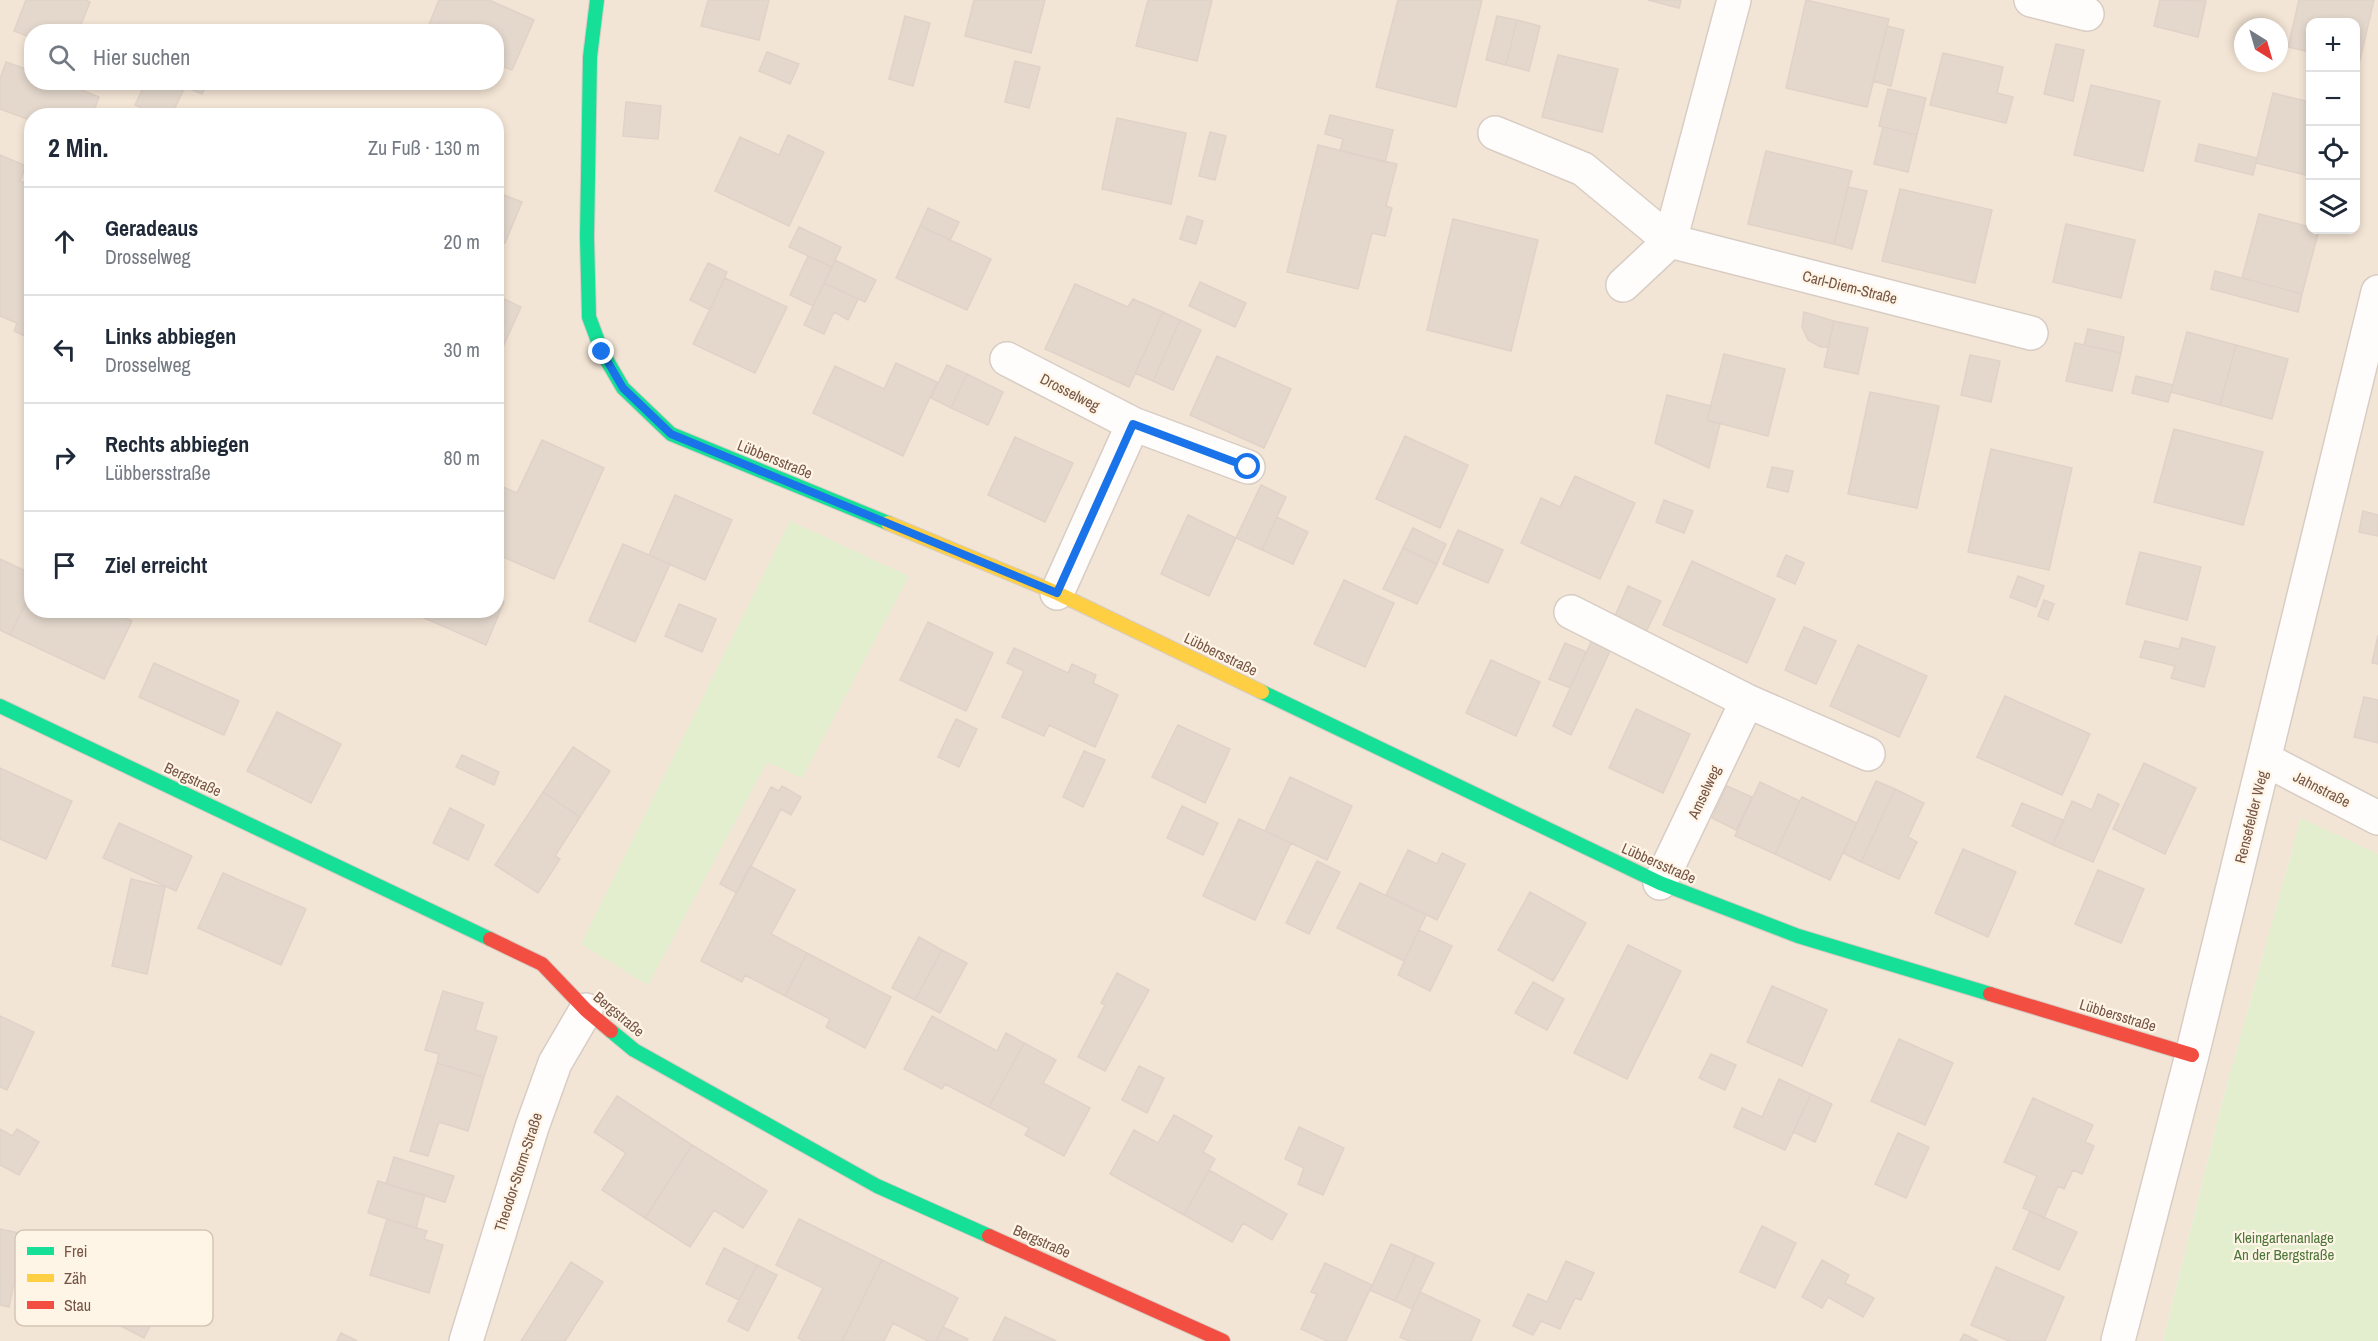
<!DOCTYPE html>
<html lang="de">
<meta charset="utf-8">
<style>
:root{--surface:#fff;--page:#f6f6f7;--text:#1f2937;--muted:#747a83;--line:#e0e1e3}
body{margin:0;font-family:"Archivo Narrow",sans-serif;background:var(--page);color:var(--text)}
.controls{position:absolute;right:18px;top:18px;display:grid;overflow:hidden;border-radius:12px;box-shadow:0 3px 9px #0003}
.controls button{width:54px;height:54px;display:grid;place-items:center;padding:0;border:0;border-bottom:2px solid var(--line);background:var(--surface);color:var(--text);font:30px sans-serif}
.compass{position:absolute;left:2234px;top:18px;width:54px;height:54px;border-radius:50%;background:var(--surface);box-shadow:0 3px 9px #0003;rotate:143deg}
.stop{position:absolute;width:18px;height:18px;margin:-14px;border:4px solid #1a73e8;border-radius:50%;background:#fff}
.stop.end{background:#1a73e8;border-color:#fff;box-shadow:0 2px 6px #0008}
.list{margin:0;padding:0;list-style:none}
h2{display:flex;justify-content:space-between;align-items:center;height:78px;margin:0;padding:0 24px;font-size:26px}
h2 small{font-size:20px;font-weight:400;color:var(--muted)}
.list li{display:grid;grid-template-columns:39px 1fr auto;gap:18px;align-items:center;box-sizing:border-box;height:108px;padding:0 24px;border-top:2px solid var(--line)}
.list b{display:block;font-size:22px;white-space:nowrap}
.list p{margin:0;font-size:20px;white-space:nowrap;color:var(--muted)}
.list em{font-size:20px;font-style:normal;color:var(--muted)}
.icon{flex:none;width:33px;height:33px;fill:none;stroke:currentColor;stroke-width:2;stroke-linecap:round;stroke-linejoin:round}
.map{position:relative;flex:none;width:2378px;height:1341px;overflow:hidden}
.search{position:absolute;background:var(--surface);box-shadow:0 3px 9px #0003;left:24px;top:24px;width:480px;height:66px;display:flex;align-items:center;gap:15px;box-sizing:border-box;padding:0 21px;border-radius:24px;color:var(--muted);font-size:22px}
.panel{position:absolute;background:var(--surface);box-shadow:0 3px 9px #0003;left:24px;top:108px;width:480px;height:510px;border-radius:24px}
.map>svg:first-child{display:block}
</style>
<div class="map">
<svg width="2378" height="1341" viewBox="0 0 2378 1341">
<rect width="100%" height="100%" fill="#f7f0e6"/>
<!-- residential -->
<path fill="#f3e5d5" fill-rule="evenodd" d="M0 0H2378V854L2301 818 2222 1103 2163 1341H0ZM2310 22H2356V230H2310ZM2243 27H2279V63H2243ZM32 32H496V82H32ZM32 116H496V610H32Z"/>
<!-- green -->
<path fill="#e3eecf" d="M790 521 909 576 802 778 767 762 648 985 581 944Z
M2301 818 2378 854V1341H2163L2222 1103Z"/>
<!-- building -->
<path fill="#e4d8cd" stroke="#e0d2c8" stroke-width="1.5" d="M26 0H86L90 2 78 32H32V38L14 31Z
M439 0H489L534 20 512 70 496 64V32H426Z
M708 0H769L759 40 701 26Z
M974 0H1045L1031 53 965 36Z
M1148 0H1212L1197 61 1136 46Z
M1398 0H1482L1456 107 1376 87Z
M1648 0H1681L1679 8Z
M1806 0 1889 19 1867 107 1786 88Z
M2160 0 2206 1 2198 37 2154 26Z
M2299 0H2374L2359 64 2356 63V22H2310V52L2288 47Z
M905 16 930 23 913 86 889 79Z
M1497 16 1517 20 1506 65 1486 60Z
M1517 20 1540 26 1529 71 1506 65Z
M1887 26 1904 30 1891 86 1873 81Z
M2056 44 2084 50 2073 101 2044 94Z
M767 52 799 64 790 84 759 71Z
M1943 53 2003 67 1997 93 2013 97 2006 123 1930 105Z
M1558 55 1618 69 1602 132 1542 117Z
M1015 61 1040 67 1029 108 1005 102Z
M6 62 32 71V82H61L99 97 92 116H32V121L0 109V79Z
M146 82H208L202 94 185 87 171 116H157L135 105Z
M2091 85 2160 101 2143 171 2074 155Z
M1888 89 1926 98 1917 135 1879 126Z
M2273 93 2310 102V176L2256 163Z
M626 102 661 106 658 139 623 136Z
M1330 115 1393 130 1385 162 1340 151 1343 139 1325 134Z
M1117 118 1186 133 1171 204 1102 189Z
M1883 127 1917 135 1908 172 1874 164Z
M1210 132 1226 136 1215 180 1199 176Z
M788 135 824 152 789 226 715 191 740 137 779 155Z
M2199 144 2257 158 2253 175 2195 161Z
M1318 145 1397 164 1386 206 1392 208 1385 236 1372 233 1358 289 1287 272Z
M1766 151 1852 171 1834 244 1748 224Z
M0 155 26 166 20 181 32 186 28 202 32 203V339L14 331 17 323 0 316Z
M1848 187 1867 191 1852 249 1834 244Z
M1900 189 1992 210 1975 283 1882 261Z
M496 192 522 202 505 243 496 240Z
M928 208 959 222 950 240 920 226Z
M2259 214 2310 227V230H2319L2302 294 2242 278Z
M1187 216 1203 221 1196 244 1180 239Z
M1453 219 1538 240 1511 351 1427 330Z
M2066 224 2135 240 2121 298 2053 282Z
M920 226 991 259 967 310 896 278Z
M799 227 841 247 832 267 789 247Z
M808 256 832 267 813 306 790 295Z
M835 260 876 280 865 302 824 283Z
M708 263 727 272 710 310 690 300Z
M2215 271 2302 294 2298 312 2211 289Z
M725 278 787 307 755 373 693 344Z
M1200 282 1246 303 1235 327 1189 306Z
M824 283 858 299 848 320 834 312 824 334 804 325Z
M1075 284 1128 307 1133 299 1163 312 1129 387 1045 349Z
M496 295 521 307 496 362Z
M1163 312 1180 320 1153 381 1135 373Z
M1804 312 1834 321 1828 347H1821L1808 340 1802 327Z
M1180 320 1201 330 1173 390 1153 381Z
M1834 321 1868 328 1858 374 1824 367Z
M2088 329 2124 337 2121 353 2084 345Z
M2187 332 2236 345 2220 405 2171 392Z
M2075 343 2121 353 2112 391 2066 381Z
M2236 345 2288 359 2272 419 2220 405Z
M1724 354 1785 369 1768 436 1707 420Z
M1970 355 2000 361 1991 402 1961 395Z
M1217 356 1291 389 1264 448 1190 415Z
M896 363 937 382 903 456 813 413 835 366 884 389Z
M947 365 967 374 951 408 931 398Z
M967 374 1003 392 988 425 951 408Z
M2136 376 2173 385 2168 402 2132 393Z
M1870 392 1939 406 1917 508 1848 494Z
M1667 395 1711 406 1707 420 1720 424 1709 468 1655 443Z
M2174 429 2263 452 2243 525 2154 502Z
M1405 436 1468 465 1440 528 1376 499Z
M1015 437 1073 463 1045 522 988 495Z
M542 440 604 468 554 579 496 554V484L517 493Z
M1991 449 2072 468 2049 570 1968 552Z
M1772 467 1793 471 1788 492 1767 487Z
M1575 476 1635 503 1600 579 1521 543 1541 498 1560 507Z
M1261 485 1286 497 1262 550 1236 538Z
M675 495 732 520 705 580 649 555Z
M1664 500 1693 511 1684 533 1656 522Z
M2363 511 2378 515V536L2359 532Z
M1188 515 1236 538 1209 596 1161 574Z
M1277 517 1308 532 1293 564 1262 550Z
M1413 528 1446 544 1437 564 1403 548Z
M1458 530 1503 550 1488 583 1443 564Z
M623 544 670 564 635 642 589 621Z
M1403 548 1437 564 1417 604 1383 589Z
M2140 552 2201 567 2187 620 2126 604Z
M1786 555 1804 563 1795 584 1777 576Z
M0 559 32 574V590L10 635 0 630Z
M1692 561 1775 599 1747 663 1663 625Z
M2018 576 2044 586 2036 607 2010 597Z
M1344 580 1394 603 1365 667 1314 644Z
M1628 586 1661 601 1646 632 1614 618Z
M32 590V610H110L132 621 104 679 10 635Z
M496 599 504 602 486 645 406 610H496Z
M2044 600 2054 604 2048 620 2038 616Z
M679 604 716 619 702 652 665 636Z
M928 622 993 653 966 711 900 680Z
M1804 627 1836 641 1816 684 1785 670Z
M2378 635V664L2372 663Z
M2182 638 2215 647 2204 687 2171 678 2175 666 2140 657 2145 641 2179 649Z
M1592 640 1611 649 1571 735 1553 726Z
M1565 643 1586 652 1570 688 1549 679Z
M1858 645 1927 676 1899 737 1830 706Z
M1014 648 1068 673 1072 664 1096 675 1093 683 1118 695 1095 747 1049 725 1044 736 1002 717 1024 671 1007 663Z
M1491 660 1540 682 1516 736 1466 713Z
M154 663 239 701 224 735 139 697Z
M2005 696 2090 734 2062 795 1977 757Z
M2364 697 2378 700V743L2354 737Z
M1636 709 1690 734 1663 793 1609 768Z
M277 712 341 744 311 803 247 771Z
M956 719 977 729 959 767 938 757Z
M1178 725 1230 749 1205 803 1152 777Z
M573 747 610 771 580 817 543 792Z
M1084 751 1105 760 1083 807 1063 797Z
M462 755 499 772 494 785 456 767Z
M2144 763 2196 788 2165 854 2113 829Z
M0 768 72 801 46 859 0 839Z
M1290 777 1352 806 1327 860 1265 831Z
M1876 781 1895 789 1861 862 1843 853Z
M1760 782 1800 801 1775 854 1735 836Z
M782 786 801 797 791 815 781 809 737 893 720 884 771 787 779 791Z
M1727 786 1752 797 1736 830 1712 818Z
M1895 789 1924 803 1908 837 1917 842 1899 879 1861 862Z
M543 792 580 817 555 856 560 859 538 893 495 865Z
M2098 794 2119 804 2093 862 2053 845 2072 801 2092 810Z
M1802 797 1857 823 1830 880 1775 854Z
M2022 803 2063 820 2053 845 2012 826Z
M1182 806 1218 823 1203 855 1167 838Z
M450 808 484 825 468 860 433 843Z
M1239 819 1291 843 1255 920 1203 896Z
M119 823 192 856 176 891 103 858Z
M1963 849 2016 872 1988 937 1935 913Z
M1408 850 1437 864 1442 853 1465 864 1437 920 1386 895Z
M1317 861 1340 872 1309 934 1286 923Z
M750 866 795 890 771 934 807 953 785 996 745 975 742 982 701 961Z
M2098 870 2144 889 2121 943 2075 924Z
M223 873 306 909 281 965 198 928Z
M131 879 165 887 147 974 112 966Z
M1360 883 1426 915 1404 961 1337 928Z
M1530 892 1586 923 1553 981 1498 950Z
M1419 930 1452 946 1430 991 1398 975Z
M919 937 942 950 915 1000 892 988Z
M1628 945 1681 971 1627 1079 1574 1053Z
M942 950 967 963 940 1013 915 1000Z
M807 953 891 997 865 1048 826 1027 830 1019 785 996Z
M1117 973 1149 990 1105 1071 1078 1057 1105 1005 1101 1003Z
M1533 982 1564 999 1547 1030 1515 1013Z
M1772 986 1827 1010 1802 1066 1747 1042Z
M443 991 483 1003 475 1030 497 1037 484 1077 437 1063 439 1054 425 1050Z
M0 1016 34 1032 7 1090 0 1087Z
M932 1016 997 1051 1006 1033 1024 1043 989 1107 945 1084 942 1089 904 1069Z
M1899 1039 1953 1063 1925 1125 1871 1101Z
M1024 1043 1056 1060 1043 1083 1090 1108 1064 1156 1025 1135 1029 1128 989 1107Z
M1711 1054 1736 1065 1725 1090 1699 1078Z
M437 1063 484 1077 468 1131 439 1122 428 1156 410 1151Z
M1139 1066 1164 1078 1147 1113 1122 1100Z
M1779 1079 1811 1094 1785 1150 1734 1127 1742 1108 1762 1117Z
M1811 1094 1832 1104 1815 1142 1793 1132Z
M617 1096 692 1145 645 1218 602 1190 626 1153 594 1132Z
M2033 1098 2093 1125 2085 1142 2094 1146 2082 1174 2073 1170 2064 1189 2058 1186 2044 1218 2023 1208 2037 1176 2004 1162Z
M1174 1115 1212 1136 1203 1152 1215 1159 1184 1215 1110 1174 1134 1130 1158 1143Z
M1299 1127 1344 1148 1323 1195 1298 1184 1304 1168 1285 1159Z
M0 1129 12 1136 17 1129 39 1142 19 1175 0 1165Z
M1898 1133 1929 1147 1906 1198 1875 1184Z
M692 1145 767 1191 743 1228 714 1210 690 1247 645 1218Z
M394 1157 454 1176 445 1202 386 1184Z
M1209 1170 1287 1214 1272 1240 1243 1223 1232 1242 1184 1215Z
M378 1181 425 1195 416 1228 368 1213Z
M2030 1211 2077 1232 2059 1270 2013 1249Z
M387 1219 427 1231 424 1239 443 1245 429 1293 370 1275Z
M799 1219 882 1260 842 1341H803L798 1338 823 1288 776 1265Z
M1762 1226 1796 1243 1775 1288 1740 1272Z
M0 1229 24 1234 9 1307 0 1305Z
M120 1232 182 1264 144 1338 82 1306Z
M1391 1244 1416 1255 1395 1301 1370 1290Z
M724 1248 757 1265 739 1300 706 1284Z
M1416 1255 1434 1263 1412 1309 1395 1301Z
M882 1260 958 1298 936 1341H928L893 1323 884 1341H842Z
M1822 1260 1849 1275 1845 1283 1874 1298 1863 1317 1828 1297 1822 1308 1802 1297Z
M1566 1261 1594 1273 1581 1300 1575 1298 1560 1329 1541 1321 1533 1335 1513 1326 1528 1294 1547 1302Z
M571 1262 603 1282 565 1341H521Z
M1325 1263 1372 1285 1346 1341H1327L1301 1329 1317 1294 1311 1292Z
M757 1265 777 1275 748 1331 728 1321Z
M1996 1267 2064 1297 2045 1341H2009L1971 1325Z
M1420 1292 1480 1320 1471 1341H1409L1400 1337Z
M1005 1317 1056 1341H993Z
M943 1327 968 1339 967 1341H936Z
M341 1333 357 1341H337Z
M1964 1334 1978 1341H1960Z"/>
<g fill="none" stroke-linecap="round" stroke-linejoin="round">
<!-- street casing -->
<g stroke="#d8cdc4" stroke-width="36">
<path id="street" d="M2031 0 2087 14
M1495 133 1583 169 1670 241 2031 333
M1623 285 1670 241 1734 0
M1007 359 1133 424 1248 467
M1057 593 1133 424
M1571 612 1747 701 1868 754
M2266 760 2378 818
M1660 883 1747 701
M466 1341 532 1127 555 1063 586 1010
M2118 1341 2192 1055 2378 292"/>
</g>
<!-- fast casing -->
<g stroke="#d7ccc3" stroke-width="16">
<path id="fast" d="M597 0 590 57 587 237 589 317 602 352 623 388 671 434 888 523
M1262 692 1660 883 1798 936 1990 994
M0 706 490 939
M611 1031 634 1050 877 1186 989 1236"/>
</g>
<!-- slow casing -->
<g stroke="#d7ccc3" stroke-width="16">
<path id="slow" d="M888 523 1057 593 1262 692"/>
</g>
<!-- jam casing -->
<g stroke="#d7ccc3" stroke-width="16">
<path id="jam" d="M490 939 542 964 586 1010 611 1031
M1990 994 2192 1055
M989 1236 1223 1341"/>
</g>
<!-- street -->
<use href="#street" stroke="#fefdfb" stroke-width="33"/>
<!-- fast -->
<use href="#fast" stroke="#16e098" stroke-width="14"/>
<!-- slow -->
<use href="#slow" stroke="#ffcf43" stroke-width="14"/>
<!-- jam -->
<use href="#jam" stroke="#f24e42" stroke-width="14"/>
</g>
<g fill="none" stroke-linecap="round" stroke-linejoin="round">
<!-- route -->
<path stroke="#1a73e8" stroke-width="8" d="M602 352 623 388 671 434 1057 593 1133 424 1248 467"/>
</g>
<g text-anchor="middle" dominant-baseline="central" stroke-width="4.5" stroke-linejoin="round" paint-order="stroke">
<!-- street labels -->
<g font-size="15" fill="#765545" stroke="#fff5e7">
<text transform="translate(1850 287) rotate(14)">Carl-Diem-Straße</text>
<text transform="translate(1070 392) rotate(27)">Drosselweg</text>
<text transform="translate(775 459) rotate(22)">Lübbersstraße</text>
<text transform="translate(1221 654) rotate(26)">Lübbersstraße</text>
<text transform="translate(193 779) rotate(25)">Bergstraße</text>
<text transform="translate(2322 789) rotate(27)">Jahnstraße</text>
<text transform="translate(1704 792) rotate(-65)">Amselweg</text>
<text transform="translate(2251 817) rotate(-76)">Rensefelder Weg</text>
<text transform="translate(1659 863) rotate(24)">Lübbersstraße</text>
<text transform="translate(619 1014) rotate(40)">Bergstraße</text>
<text transform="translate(2118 1015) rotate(17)">Lübbersstraße</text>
<text transform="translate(518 1172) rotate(-72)">Theodor-Storm-Straße</text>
<text transform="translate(1042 1241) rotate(24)">Bergstraße</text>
</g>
<!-- park labels -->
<g font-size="15" fill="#4d773a" stroke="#fff5e7">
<text x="2284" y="1237">Kleingartenanlage<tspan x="2284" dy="17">An der Bergstraße</tspan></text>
</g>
</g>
<!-- legend -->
<rect x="15" y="1230" width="198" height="96" rx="9" fill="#fff5e7" stroke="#d6c5b6" stroke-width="1.5"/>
<rect x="27" y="1247" width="27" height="8" fill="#16e098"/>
<rect x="27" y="1274" width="27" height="8" fill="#ffcf43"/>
<rect x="27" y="1301" width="27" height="8" fill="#f24e42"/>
<g font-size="16" fill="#765545">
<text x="64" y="1257">Frei</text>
<text x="64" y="1284">Zäh</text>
<text x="64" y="1311">Stau</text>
</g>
</svg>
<div class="controls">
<button>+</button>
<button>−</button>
<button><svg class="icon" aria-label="locate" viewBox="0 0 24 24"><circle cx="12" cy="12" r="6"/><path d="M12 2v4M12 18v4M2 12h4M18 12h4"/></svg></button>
<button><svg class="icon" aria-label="layers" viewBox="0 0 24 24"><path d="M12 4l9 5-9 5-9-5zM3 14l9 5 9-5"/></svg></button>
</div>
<svg class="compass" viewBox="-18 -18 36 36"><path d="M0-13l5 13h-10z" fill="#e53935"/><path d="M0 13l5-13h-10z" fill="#747a83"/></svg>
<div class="stop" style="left:1248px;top:467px"></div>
<div class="stop end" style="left:602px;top:352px"></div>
<div class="search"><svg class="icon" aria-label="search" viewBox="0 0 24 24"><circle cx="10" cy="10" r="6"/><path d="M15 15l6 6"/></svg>Hier suchen</div>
<section class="panel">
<h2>2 Min.<small>Zu Fuß · 130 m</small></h2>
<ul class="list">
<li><svg class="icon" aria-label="ahead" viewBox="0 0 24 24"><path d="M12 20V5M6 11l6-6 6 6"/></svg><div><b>Geradeaus</b><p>Drosselweg</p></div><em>20 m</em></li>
<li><svg class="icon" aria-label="left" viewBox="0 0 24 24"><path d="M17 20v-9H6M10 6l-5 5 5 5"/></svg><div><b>Links abbiegen</b><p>Drosselweg</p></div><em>30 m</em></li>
<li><svg class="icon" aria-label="right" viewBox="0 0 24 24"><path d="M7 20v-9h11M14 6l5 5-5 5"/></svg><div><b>Rechts abbiegen</b><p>Lübbersstraße</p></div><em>80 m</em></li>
<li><svg class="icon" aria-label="arrive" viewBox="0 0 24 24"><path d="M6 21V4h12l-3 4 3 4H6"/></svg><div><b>Ziel erreicht</b></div></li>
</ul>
</section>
</div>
